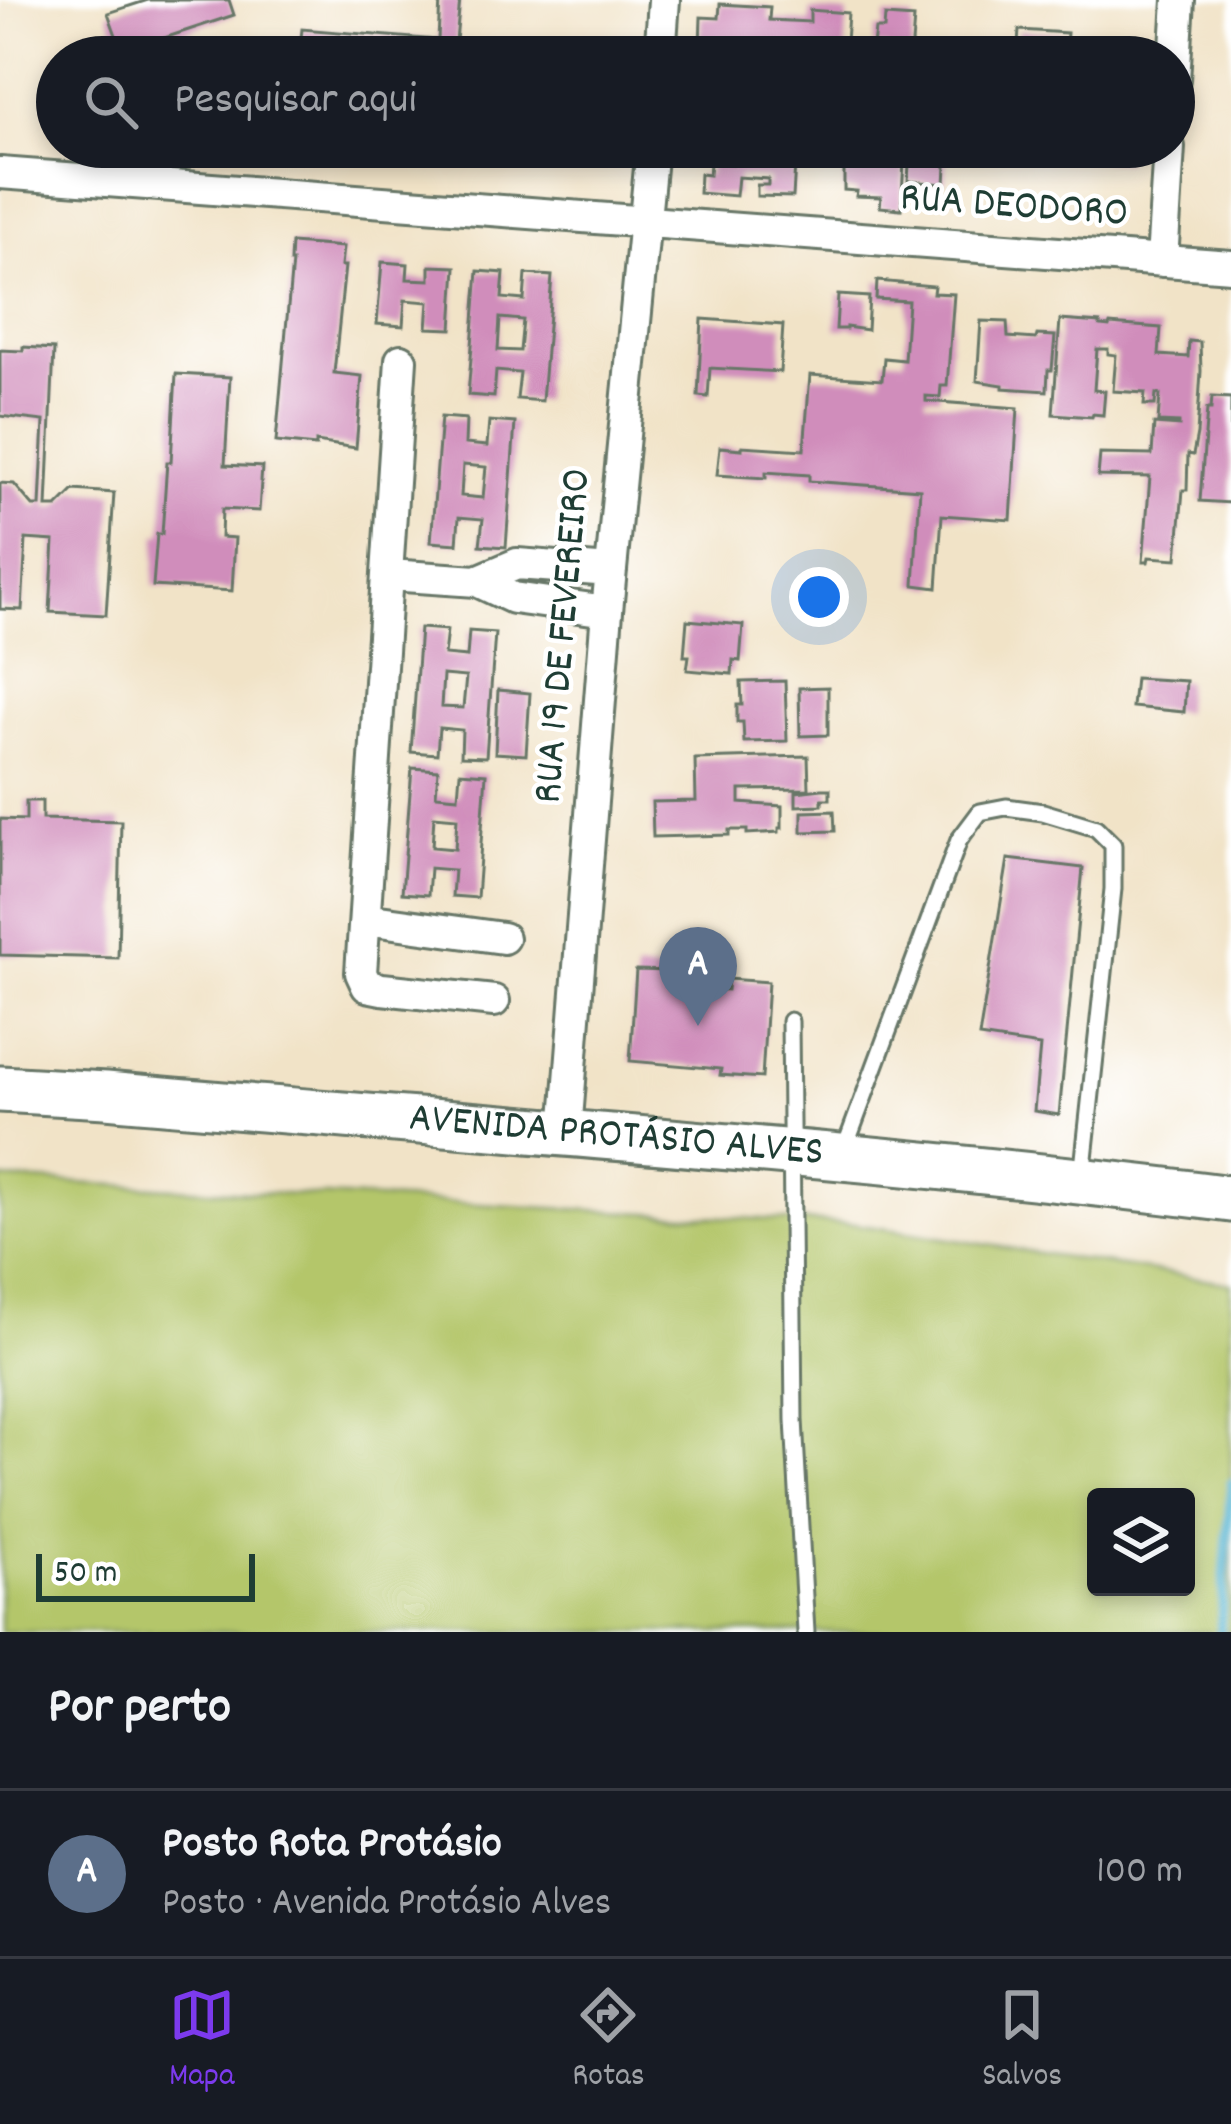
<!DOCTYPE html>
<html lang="pt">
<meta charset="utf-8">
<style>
:root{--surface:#171b24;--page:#20242c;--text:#f1f3f6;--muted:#9ea1a6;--line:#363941;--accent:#7c3aed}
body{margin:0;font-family:Dekko,sans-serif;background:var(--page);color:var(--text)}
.controls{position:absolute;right:36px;bottom:36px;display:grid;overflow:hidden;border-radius:12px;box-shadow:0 6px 18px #0003}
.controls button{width:108px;height:108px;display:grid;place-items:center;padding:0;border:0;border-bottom:3px solid var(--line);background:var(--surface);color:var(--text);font:60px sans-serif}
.scale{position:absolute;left:36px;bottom:30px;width:219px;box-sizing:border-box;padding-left:12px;border:6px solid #1f3d34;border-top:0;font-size:33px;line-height:42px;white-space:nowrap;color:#1f3d34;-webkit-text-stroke:9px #fff;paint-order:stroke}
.you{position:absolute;left:819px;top:597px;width:42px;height:42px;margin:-30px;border:9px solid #fff;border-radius:50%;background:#1a73e8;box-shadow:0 0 0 18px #1a73e833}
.badge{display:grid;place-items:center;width:78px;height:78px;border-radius:50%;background:var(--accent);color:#fff;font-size:39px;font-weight:700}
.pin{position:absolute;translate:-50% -99px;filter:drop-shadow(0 3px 6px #0008)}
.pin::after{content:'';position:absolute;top:63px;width:42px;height:36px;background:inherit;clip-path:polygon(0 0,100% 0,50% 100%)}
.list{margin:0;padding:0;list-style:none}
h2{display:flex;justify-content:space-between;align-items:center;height:156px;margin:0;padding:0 48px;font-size:51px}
h2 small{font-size:39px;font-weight:400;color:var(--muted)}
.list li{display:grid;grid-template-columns:78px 1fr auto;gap:36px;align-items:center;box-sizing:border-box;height:168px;padding:0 48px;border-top:3px solid var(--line)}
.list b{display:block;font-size:45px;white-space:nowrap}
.list p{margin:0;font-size:39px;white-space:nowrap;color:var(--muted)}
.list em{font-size:39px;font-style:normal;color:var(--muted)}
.icon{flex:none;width:66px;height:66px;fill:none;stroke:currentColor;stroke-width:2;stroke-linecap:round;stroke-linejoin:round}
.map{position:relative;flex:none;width:1231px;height:1632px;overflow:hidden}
.search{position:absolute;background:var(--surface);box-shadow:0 6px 18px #0003;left:36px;right:36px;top:36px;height:132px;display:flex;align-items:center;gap:30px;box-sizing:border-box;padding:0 42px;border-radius:66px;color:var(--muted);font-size:45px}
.sheet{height:324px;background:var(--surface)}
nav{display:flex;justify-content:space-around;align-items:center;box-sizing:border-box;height:168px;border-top:3px solid var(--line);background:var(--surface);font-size:33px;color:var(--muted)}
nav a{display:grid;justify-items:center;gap:6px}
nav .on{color:var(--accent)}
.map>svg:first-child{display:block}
</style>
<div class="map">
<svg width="1231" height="1632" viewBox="0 0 1231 1632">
<rect width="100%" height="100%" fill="#fff"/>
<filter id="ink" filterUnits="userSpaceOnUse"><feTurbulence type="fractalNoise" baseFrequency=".00833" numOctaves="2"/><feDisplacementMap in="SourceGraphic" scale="24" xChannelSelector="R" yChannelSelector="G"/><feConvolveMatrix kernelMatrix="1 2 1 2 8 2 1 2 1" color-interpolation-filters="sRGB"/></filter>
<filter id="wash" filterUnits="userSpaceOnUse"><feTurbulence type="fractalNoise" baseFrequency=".004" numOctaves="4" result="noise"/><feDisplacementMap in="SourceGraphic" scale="48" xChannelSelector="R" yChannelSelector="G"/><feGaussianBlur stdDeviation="2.7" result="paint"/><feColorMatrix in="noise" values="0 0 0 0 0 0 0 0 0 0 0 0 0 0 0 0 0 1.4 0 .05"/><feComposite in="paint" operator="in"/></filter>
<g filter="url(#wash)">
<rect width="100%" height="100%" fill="#f1e3c7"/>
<!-- green -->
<path fill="#b4c66a" stroke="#6a824f" stroke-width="3" fill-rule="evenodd" d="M0 1179 854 1224 1231 1283V1632H0ZM1096 1497H1186V1587H1096Z"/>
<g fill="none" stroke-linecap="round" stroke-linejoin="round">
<!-- stream -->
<path stroke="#53b3d2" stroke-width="9" d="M1220 1632 1231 1483"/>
</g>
<g id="blocks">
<!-- building -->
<path fill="#d08dbb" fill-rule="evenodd" d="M148 0H229L234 15 122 52 108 13Z
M440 0H460L456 41 497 45 496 57H299L302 29 438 40Z
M720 4 770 7 769 20 810 22V10L848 13 845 57 744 49V57H720L721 48 700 46 701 17 719 18Z
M885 16 914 18 911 57H889L890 47 873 46 875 29H884Z
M1019 30 1067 33 1065 57H1017Z
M740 147H796L793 197 757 196V185H768V179L738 177 736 196 699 193 700 174 709 175 710 163 738 164Z
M844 147H905L901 209 880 207 881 197 856 196 857 191 844 190Z
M910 147H947L945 184 908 181Z
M1068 147H1127L1126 162 1067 158Z
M291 243 343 247 341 266H345L334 373 362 376 356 448 316 442V446L276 442 292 262H290Z
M382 262 408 264 407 279 430 280V266L456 267 452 329 427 328 429 302 405 300 403 326 377 324Z
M478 271 504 273 502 298 524 300 526 274 552 276 542 401 517 399 520 373 496 371 494 397 468 395ZM500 318 523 320 520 351 498 350Z
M877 281 934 286 933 293 954 294 947 386H941L940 397 926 396V401L1018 408 1011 520 942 515 937 588 914 585 920 489 809 481V475L766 472V478L717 475 720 447 742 449V446L804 450 810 375 882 380 884 358 904 360 908 301 876 299Z
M838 295 869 297 867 330 846 327V329H836Z
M702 319 783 325 780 372 710 368 708 397 698 396Z
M1060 320 1100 323V326L1109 327 1110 324 1161 328 1159 355 1188 357 1189 341 1200 342 1201 371 1197 434 1193 455 1188 454 1187 490H1183L1177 559 1149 557 1148 562H1143L1150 477 1098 476 1100 454 1152 455 1154 424 1179 426V423L1158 422 1160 395 1156 394 1155 405H1144L1145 393 1113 391 1116 355 1108 354V349H1097L1094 390 1105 391 1103 415 1093 414 1092 417 1053 414Z
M981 321 1007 322 1008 337 1036 339 1037 335 1055 336 1052 370H1048L1047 391 1003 388V385L977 381Z
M23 347 54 349 47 507H57L74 490 114 493 106 615 50 612 54 541 26 539 22 610 0 609V483L14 484 33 506H40L44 421 0 416V350L23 351Z
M176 374 230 377 225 465 262 467 259 511 222 509 221 537 235 538 232 591 153 586 157 534H162L167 462H171Z
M1212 397 1231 398 1230 503 1200 501 1207 409H1211Z
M441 417 466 419 465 444 487 446 489 421 515 423 506 547 480 545 483 519 459 517 457 544 431 542ZM463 465 486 467 483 498 461 496Z
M687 620 743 625 740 661 733 660 732 674 687 670 689 656H684Z
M420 628 447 630 444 655 467 657 469 631 495 633 486 757 461 756 462 730 439 728 437 754 411 752ZM443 675 466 677 463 708 441 707Z
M1135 678 1186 681 1184 712 1132 707Z
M785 681 787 741 744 742 743 722H737V705H742L741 682Z
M828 687V735L800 736 799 688Z
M498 690 530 693 526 755 495 753Z
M808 756 809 789 740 790V803L782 806V828H779V832L747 834V830H729V835L653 837 652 802 696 801 695 759Z
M412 768 438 770 436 795 458 797 460 772 486 774 477 898 452 896 454 870 430 868 428 895 402 893ZM434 816 457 818 455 849 432 847Z
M822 789H830V799H822V805L796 806V792Z
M26 801H42V819L121 821 118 958 0 955V819L26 820Z
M834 811 835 831 802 832V812Z
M1008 859 1083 868 1059 1115 1034 1111 1040 1046 979 1037Z
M636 970 671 971 670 987 727 990 728 979 768 982 762 1078 720 1075 721 1069 630 1061Z"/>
</g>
</g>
<g filter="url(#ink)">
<use href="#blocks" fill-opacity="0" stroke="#687767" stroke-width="3"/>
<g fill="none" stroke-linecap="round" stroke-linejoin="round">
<!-- service casing -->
<g stroke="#687767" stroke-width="21">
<path id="service" d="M790 1021 794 1420 806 1632
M843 1153 959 840 980 812 1006 807 1043 812 1096 828 1113 845V889L1082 1177"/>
</g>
<!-- minor casing -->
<g stroke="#687767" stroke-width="36">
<path id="minor" d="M660 57 664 0
M1174 80 1179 0
M0 173 1231 266
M1162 261 1169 147
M401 360 361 973 367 986 382 989 494 1001
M389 575 477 581 513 598 607 611
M477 581 517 564 611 571
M365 919 503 938
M566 1132 607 611 652 147"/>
</g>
<!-- primary casing -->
<g stroke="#687767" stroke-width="51">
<g id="primary">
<path id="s1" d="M0 1089 106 1095C482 1128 857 1152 1231 1199"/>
</g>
</g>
<!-- service -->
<use href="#service" stroke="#fff" stroke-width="15"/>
<!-- minor -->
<use href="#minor" stroke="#fff" stroke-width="30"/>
<!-- primary -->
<use href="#primary" stroke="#fff" stroke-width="45"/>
</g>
</g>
<g text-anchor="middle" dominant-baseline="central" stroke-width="9" stroke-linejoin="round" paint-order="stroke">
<!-- street labels -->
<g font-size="42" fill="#1f3d34" stroke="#fff">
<text transform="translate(1014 208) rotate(4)">RUA DEODORO</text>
<text transform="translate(565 636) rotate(-85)">RUA 19 DE FEVEREIRO</text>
<text stroke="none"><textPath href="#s1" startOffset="618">AVENIDA PROTÁSIO ALVES</textPath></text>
</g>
</g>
</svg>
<div class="controls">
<button><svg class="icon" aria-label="layers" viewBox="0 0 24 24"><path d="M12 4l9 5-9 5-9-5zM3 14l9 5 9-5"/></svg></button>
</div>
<div class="scale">50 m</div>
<div class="you"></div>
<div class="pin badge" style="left:698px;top:1026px;background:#5c6f8a">A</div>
<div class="search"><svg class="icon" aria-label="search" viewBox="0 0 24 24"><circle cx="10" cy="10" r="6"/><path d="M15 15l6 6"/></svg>Pesquisar aqui</div>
</div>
<section class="sheet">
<h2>Por perto<small></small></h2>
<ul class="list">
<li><span class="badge" style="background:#5c6f8a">A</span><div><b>Posto Rota Protásio</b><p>Posto · Avenida Protásio Alves</p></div><em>100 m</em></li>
</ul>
</section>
<nav>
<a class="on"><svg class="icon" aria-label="map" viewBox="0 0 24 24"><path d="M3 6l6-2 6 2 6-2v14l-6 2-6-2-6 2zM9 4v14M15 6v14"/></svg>Mapa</a>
<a><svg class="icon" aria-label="directions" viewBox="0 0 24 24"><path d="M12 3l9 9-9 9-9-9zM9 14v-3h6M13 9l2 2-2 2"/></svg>Rotas</a>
<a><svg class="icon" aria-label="saved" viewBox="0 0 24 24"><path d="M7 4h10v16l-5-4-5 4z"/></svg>Salvos</a>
</nav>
